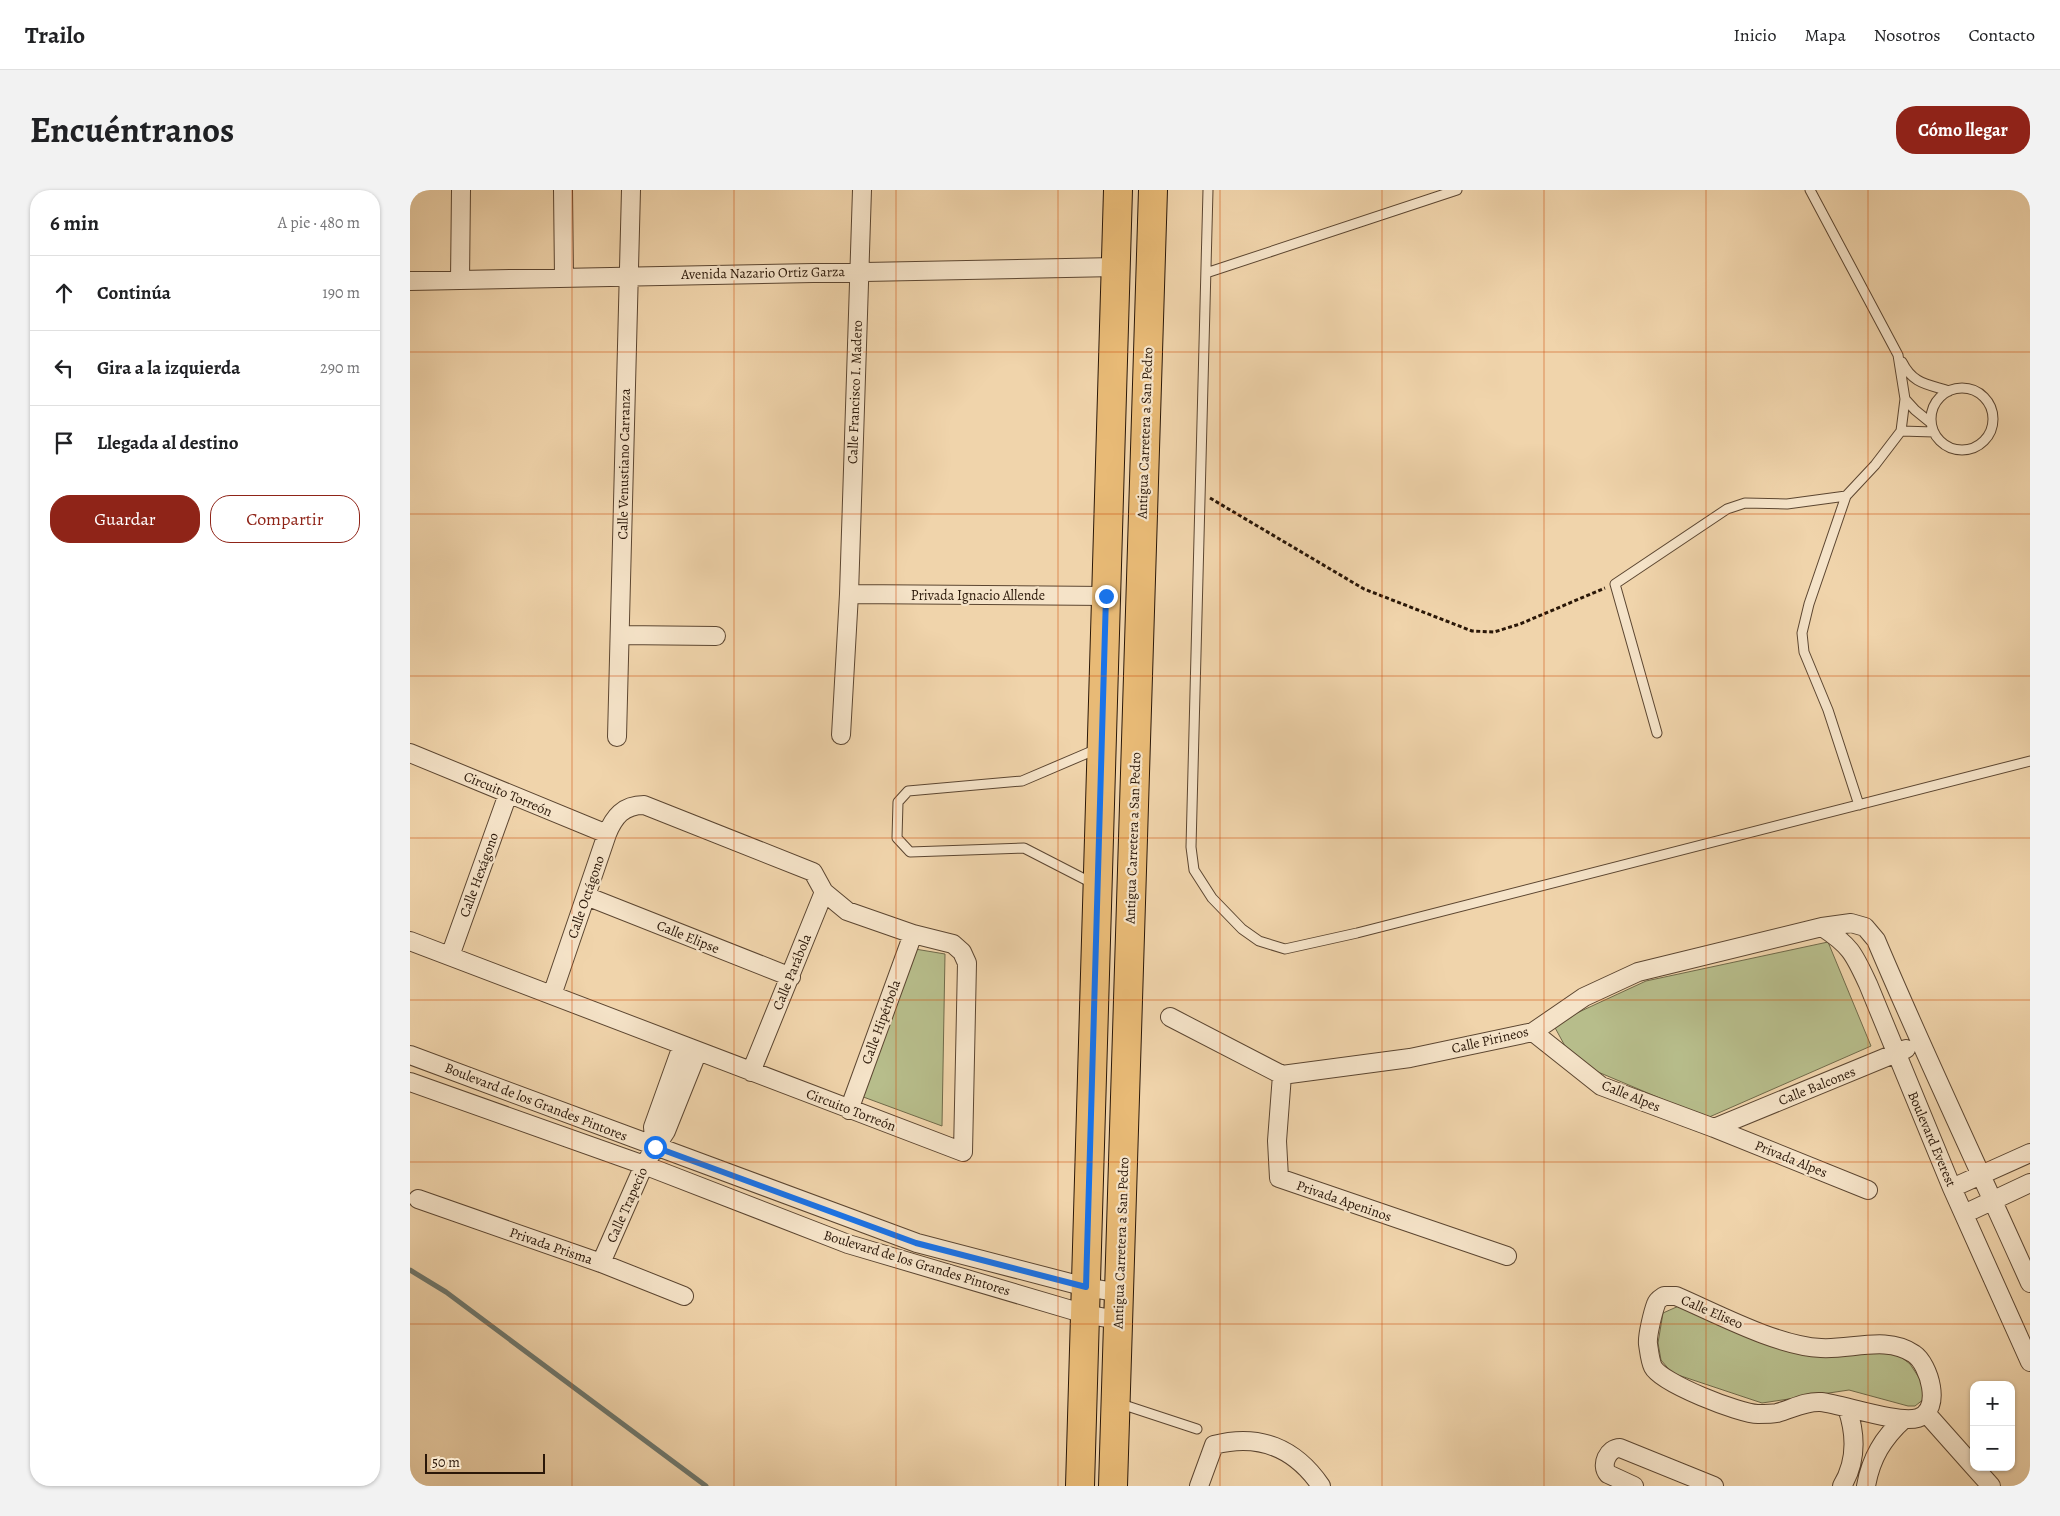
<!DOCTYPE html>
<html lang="es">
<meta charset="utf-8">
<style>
:root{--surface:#fff;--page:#f2f2f2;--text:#202124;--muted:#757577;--line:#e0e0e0;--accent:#8f2418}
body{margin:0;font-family:Alegreya,serif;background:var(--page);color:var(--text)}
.controls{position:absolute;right:15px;bottom:15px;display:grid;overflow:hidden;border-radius:10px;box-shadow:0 1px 4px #0004}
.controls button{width:45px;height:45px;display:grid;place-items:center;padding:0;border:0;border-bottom:1px solid var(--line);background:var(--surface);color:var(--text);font:25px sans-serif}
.scale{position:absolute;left:15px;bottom:12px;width:120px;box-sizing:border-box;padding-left:5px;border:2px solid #2a1708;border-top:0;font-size:14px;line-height:18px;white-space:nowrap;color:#2a1708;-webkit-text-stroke:4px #f5e3c8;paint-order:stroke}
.stop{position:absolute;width:15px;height:15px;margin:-11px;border:4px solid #1a73e8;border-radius:50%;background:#fff}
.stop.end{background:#1a73e8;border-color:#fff;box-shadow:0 1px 5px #0008}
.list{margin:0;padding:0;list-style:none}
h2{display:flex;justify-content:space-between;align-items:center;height:65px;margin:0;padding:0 20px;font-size:21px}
h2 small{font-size:16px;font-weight:400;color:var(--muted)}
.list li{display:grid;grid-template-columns:32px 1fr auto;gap:15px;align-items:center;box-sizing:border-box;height:75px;padding:0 20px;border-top:1px solid var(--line)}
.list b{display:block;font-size:19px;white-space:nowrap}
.list em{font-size:16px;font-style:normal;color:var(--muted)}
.actions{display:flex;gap:10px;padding:15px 20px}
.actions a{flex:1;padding:11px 0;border:1px solid var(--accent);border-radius:20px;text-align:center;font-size:18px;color:var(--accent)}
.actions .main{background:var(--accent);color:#fff}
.icon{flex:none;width:28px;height:28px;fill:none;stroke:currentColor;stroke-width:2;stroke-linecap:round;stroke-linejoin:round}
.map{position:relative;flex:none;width:1620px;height:1296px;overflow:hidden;border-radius:20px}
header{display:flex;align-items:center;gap:30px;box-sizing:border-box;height:70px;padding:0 25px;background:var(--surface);border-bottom:1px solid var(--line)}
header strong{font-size:24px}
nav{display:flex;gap:28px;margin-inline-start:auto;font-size:18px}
.intro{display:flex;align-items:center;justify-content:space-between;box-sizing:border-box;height:120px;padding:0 30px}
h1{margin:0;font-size:35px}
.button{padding:12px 22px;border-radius:20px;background:var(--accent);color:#fff;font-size:18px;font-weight:700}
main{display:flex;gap:30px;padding:0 30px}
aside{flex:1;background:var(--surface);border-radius:20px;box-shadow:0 1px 4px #0004}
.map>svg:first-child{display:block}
</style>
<header>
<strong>Trailo</strong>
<nav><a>Inicio</a><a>Mapa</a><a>Nosotros</a><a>Contacto</a></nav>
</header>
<div class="intro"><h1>Encuéntranos</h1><a class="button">Cómo llegar</a></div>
<main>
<aside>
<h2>6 min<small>A pie · 480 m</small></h2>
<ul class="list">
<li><svg class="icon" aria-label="ahead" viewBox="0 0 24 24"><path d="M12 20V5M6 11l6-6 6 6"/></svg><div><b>Continúa</b></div><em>190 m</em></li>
<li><svg class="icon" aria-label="left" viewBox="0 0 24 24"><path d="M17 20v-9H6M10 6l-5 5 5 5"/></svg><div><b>Gira a la izquierda</b></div><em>290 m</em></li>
<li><svg class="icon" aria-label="arrive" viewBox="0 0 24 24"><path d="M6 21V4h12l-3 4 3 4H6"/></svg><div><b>Llegada al destino</b></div></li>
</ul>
<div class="actions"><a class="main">Guardar</a><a>Compartir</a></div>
</aside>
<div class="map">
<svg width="1620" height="1296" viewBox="0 0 1620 1296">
<rect width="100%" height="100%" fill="#f0d4ab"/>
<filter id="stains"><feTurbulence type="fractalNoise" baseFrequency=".004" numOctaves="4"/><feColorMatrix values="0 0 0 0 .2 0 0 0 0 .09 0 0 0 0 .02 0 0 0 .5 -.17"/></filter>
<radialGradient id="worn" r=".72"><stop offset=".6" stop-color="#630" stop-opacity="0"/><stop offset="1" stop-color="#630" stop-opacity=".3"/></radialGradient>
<!-- green -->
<path fill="#b7bd8b" stroke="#706a4a" d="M1418 752 1461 856 1297 928 1188 882 1155 856 1143 834 1236 791Z
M505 759 535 764 532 936 448 905Z
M1271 1115 1376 1160 1468 1161 1486 1163 1500 1174 1512 1192 1514 1209 1505 1216H1498L1439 1200 1352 1213 1262 1183 1251 1170 1248 1153 1253 1123Z"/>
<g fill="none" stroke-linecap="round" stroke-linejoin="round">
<!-- stream -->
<path stroke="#6e776d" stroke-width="5" d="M0 1080 36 1102 296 1296"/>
<!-- service casing -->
<g stroke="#5c4631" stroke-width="11">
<path id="service" d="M798 0 781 657 784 680 802 708 832 739 849 751 875 759 947 743 1620 571
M1400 0 1488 165 1495 209 1491 241 1465 275 1436 306 1399 414 1392 443 1394 462 1418 520 1449 615
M796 83 1047 0
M1492 172C1503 194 1517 194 1539 201
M1521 229a31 31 0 1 1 62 0a31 31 0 1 1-62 0Z
M1495 209 1505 220 1521 233
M1491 241 1524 242
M1247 543 1205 394 1317 319 1335 313 1377 314 1436 306
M684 694 614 658 500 662 487 648 488 612 498 601 612 591 687 559
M708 1213 787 1239"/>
</g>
<!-- minor casing -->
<g stroke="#5c4631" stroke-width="20">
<path id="minor" d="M153 0 154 87
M50 90 51 0
M0 91 706 77
M439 404 696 406
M210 445 306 446
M431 545 439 404 452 0
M207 547 221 0
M0 563 197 644
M176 706 381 787
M1412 737C1441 756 1444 764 1458 794L1542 998 1620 1172
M0 751 553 962 557 773 552 762 543 754 503 744 437 721 414 702
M40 766 98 604
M142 805 197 644C204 627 213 615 234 615L403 682 414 702 341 882
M760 827 872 885 1000 868 1123 842 1174 807 1228 782 1412 737 1441 733 1455 737 1466 750C1515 866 1569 979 1620 1093
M1123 842 1191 896 1304 938 1458 1000
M0 865 507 1053 676 1097 710 1103
M872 885 867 951 869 988 1097 1066
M0 892 234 975 438 1054 675 1124 707 1130
M439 920 503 744
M1304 938 1496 859
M245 957 243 937 272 856
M1542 998 1620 963
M8 1009 191 1073 274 1106
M1554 1024 1620 993
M191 1073 234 975 256 941 288 861
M1254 1106H1266C1308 1124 1367 1156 1411 1158 1441 1160 1477 1145 1504 1164 1519 1174 1533 1220 1508 1228 1488 1234 1434 1215 1411 1212 1395 1211 1382 1219 1367 1223 1362 1224 1354 1224 1348 1224 1330 1224 1251 1193 1243 1177 1240 1171 1239 1160 1238 1154 1237 1146 1243 1122 1246 1114 1247 1110 1251 1108 1254 1106Z
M1516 1223 1564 1277
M1564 1277 1581 1296
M789 1296 804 1255C849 1243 885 1258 911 1296
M1224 1296 1198 1284C1190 1275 1198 1258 1210 1258L1304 1296
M1432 1296C1447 1271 1446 1244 1437 1218
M1456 1296C1461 1268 1473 1248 1494 1229"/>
</g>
<!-- primary casing -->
<g stroke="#2a1708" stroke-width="30">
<path id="primary" d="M670 1296 708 0
M703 1296 743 0"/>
</g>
<!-- path -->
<path stroke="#2a1708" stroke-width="3" stroke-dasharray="4 2.5" stroke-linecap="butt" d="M800 308 954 399 1062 441 1084 442 1110 434 1195 398"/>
<!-- service -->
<use href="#service" stroke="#f5e3c8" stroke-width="9"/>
<!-- minor -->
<use href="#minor" stroke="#f5e3c8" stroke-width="18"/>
<!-- primary -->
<use href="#primary" stroke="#e8ba76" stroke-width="28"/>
</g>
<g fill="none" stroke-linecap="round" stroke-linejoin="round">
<!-- route -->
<path stroke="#1a73e8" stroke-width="6" d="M245 957 506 1053 676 1097 696 406"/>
</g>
<!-- grid -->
<path fill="none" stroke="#cc4f0b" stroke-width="1" stroke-opacity="0.55" d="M162 0V1296M324 0V1296M486 0V1296M648 0V1296M810 0V1296M972 0V1296M1134 0V1296M1296 0V1296M1458 0V1296M0 162H1620M0 324H1620M0 486H1620M0 648H1620M0 810H1620M0 972H1620M0 1134H1620"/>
<g text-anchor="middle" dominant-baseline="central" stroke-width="4.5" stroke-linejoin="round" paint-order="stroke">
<!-- street labels -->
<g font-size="14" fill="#2a1708" stroke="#f5e3c8">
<text transform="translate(353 83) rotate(-1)">Avenida Nazario Ortiz Garza</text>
<text transform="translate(445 202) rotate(-88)">Calle Francisco I. Madero</text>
<text transform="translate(735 243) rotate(-88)">Antigua Carretera a San Pedro</text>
<text transform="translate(214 274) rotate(-89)">Calle Venustiano Carranza</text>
<text x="568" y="405">Privada Ignacio Allende</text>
<text transform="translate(98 604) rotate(23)">Circuito Torreón</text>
<text transform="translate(723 648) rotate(-88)">Antigua Carretera a San Pedro</text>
<text transform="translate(69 685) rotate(-70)">Calle Hexágono</text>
<text transform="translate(176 707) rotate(-71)">Calle Octágono</text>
<text transform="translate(278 747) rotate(22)">Calle Elipse</text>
<text transform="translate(382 782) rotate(-68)">Calle Parábola</text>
<text transform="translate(471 832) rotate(-70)">Calle Hipérbola</text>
<text transform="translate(1080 850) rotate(-13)">Calle Pirineos</text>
<text transform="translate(1407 896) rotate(-22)">Calle Balcones</text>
<text transform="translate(1221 906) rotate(22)">Calle Alpes</text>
<text transform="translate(126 912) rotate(21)">Boulevard de los Grandes Pintores</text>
<text transform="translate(441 920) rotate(21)">Circuito Torreón</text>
<text transform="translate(1522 949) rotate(67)">Boulevard Everest</text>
<text transform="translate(1381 969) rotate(22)">Privada Alpes</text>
<text transform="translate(934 1011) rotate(19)">Privada Apeninos</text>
<text transform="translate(217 1015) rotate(-66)">Calle Trapecio</text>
<text transform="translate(711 1053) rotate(-88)">Antigua Carretera a San Pedro</text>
<text transform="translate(141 1056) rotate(19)">Privada Prisma</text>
<text transform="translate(507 1073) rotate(17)">Boulevard de los Grandes Pintores</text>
<text transform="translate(1302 1122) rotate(23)">Calle Eliseo</text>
</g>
</g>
<rect width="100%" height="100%" filter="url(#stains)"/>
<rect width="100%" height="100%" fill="url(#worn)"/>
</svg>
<div class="controls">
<button>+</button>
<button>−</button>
</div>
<div class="scale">50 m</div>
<div class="stop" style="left:245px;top:957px"></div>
<div class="stop end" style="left:696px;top:406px"></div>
</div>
</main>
